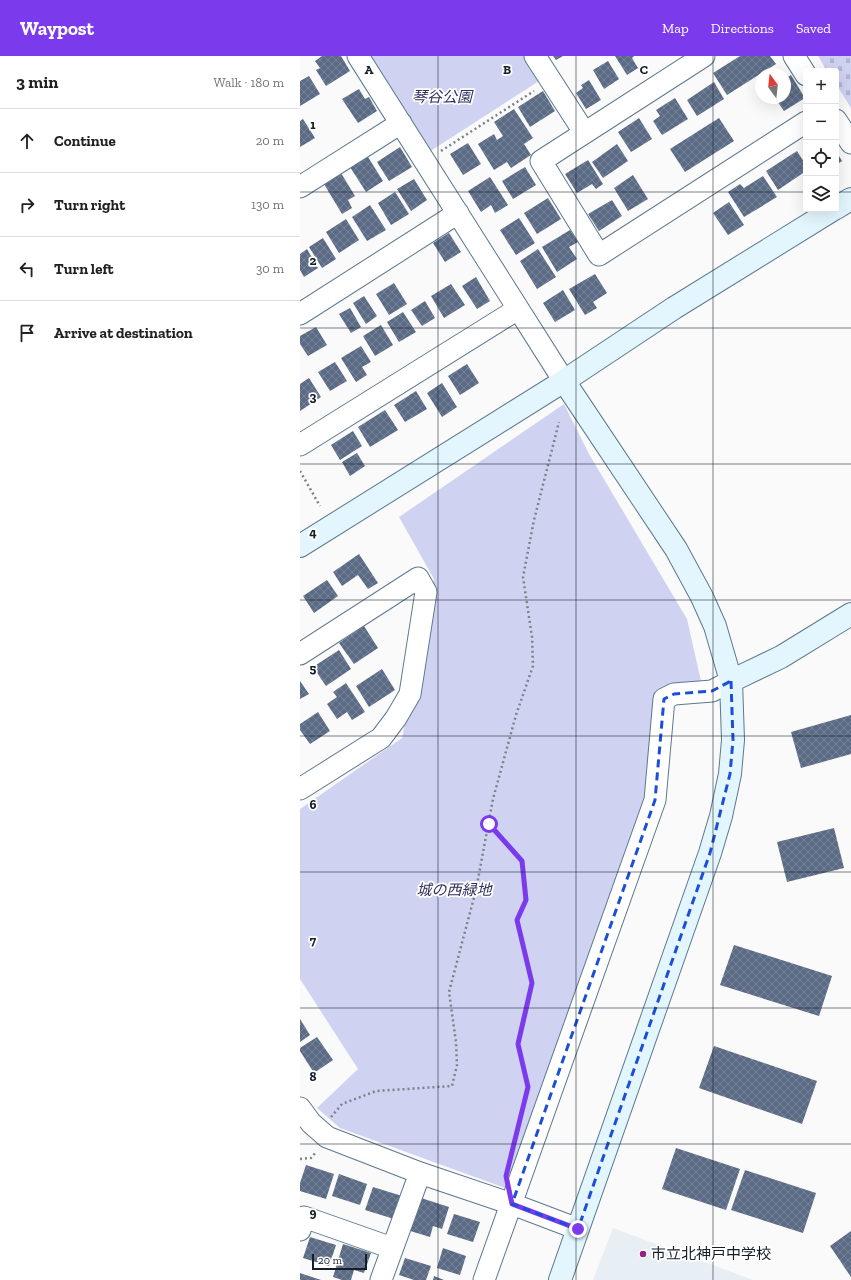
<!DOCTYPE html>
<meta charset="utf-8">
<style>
:root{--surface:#fff;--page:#f6f6f6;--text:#202124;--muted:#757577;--line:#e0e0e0;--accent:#7c3aed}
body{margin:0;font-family:"Zilla Slab","Noto Sans JP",serif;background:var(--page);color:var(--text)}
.controls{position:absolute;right:12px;top:12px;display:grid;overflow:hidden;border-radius:4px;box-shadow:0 4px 16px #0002}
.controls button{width:36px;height:36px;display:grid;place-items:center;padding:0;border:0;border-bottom:1px solid var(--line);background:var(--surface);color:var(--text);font:20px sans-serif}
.compass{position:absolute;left:455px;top:12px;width:36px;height:36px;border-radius:50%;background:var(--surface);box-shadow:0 4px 16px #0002;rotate:345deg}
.scale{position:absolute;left:12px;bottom:10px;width:55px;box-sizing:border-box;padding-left:4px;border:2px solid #141f28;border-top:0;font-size:11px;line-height:14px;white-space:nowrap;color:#141f28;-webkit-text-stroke:3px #fff;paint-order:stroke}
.stop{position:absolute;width:12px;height:12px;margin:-9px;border:3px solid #7c3aed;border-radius:50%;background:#fff}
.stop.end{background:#7c3aed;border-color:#fff;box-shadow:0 1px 4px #0008}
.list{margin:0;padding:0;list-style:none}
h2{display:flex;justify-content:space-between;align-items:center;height:52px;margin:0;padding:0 16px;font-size:17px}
h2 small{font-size:13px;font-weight:400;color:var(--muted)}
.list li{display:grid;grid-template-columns:26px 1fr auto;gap:12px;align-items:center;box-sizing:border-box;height:64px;padding:0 16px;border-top:1px solid var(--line)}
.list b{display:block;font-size:15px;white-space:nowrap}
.list em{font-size:13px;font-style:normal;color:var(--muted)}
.icon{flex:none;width:22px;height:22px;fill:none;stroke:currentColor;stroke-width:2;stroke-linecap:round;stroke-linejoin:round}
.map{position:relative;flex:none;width:551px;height:1224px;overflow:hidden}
header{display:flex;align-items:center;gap:24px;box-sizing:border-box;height:56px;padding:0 20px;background:var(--accent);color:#fff}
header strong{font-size:19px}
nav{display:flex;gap:22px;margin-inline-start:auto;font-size:14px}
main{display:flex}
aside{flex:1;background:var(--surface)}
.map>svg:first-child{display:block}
</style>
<header>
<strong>Waypost</strong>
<nav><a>Map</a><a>Directions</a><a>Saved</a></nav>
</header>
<main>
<aside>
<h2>3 min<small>Walk · 180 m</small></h2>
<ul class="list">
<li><svg class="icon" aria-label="ahead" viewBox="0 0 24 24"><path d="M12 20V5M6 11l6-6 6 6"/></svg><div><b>Continue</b></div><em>20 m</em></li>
<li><svg class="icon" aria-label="right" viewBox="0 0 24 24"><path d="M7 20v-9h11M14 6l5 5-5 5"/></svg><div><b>Turn right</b></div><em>130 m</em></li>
<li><svg class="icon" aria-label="left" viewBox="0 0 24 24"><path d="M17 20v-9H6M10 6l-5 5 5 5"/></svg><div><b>Turn left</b></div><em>30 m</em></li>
<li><svg class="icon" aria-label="arrive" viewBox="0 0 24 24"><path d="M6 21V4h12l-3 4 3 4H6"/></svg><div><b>Arrive at destination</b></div></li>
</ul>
</aside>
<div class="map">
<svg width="551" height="1224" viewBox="0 0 551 1224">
<defs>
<pattern id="cemetery-stones" width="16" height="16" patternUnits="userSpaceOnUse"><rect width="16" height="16" fill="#cfd3f1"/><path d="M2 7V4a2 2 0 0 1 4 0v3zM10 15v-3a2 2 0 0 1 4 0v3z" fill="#b1b5cf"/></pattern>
<pattern id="building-cross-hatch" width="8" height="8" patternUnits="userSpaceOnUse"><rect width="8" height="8" fill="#5b6a85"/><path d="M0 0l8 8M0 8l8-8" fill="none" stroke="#778396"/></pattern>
</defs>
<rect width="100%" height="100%" fill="#fafafa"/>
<!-- built -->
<path fill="#e7eef4" d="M313 1172 453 1224H293Z"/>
<!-- cemetery -->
<path fill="url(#cemetery-stones)" d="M518 0H551V52L536 28V15H527Z"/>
<!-- park -->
<path fill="#cfd3f1" d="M67 0H227L242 23 129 96Z
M264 348 289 398 387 563 401 625 354 638 349 743 211 1134 40 1072 17 1052 58 1013 0 923V753L102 682 134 523 99 461Z"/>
<!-- building -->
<path fill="url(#building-cross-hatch)" d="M22 0H41L50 15 26 30 16 14 20 12 15 5Z
M253 0H263L256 4Z
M315 0H334L332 2 338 12 327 19Z
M440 0H470L476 8 427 39 413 17Z
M308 5 319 23 304 33 293 14Z
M491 19 505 42 484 55 475 42H485V23Z
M9 20 20 38 0 50V25Z
M289 24 301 44 286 53 276 37 283 32 281 29Z
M414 26 424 43 397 60 387 44Z
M59 33 65 43 69 41 77 55 58 67 42 43Z
M243 35 255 55 230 71 218 51Z
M375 42 388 63 362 79 353 65 360 60 356 54Z
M214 53 233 82 224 88 231 99 211 112 207 106 194 114 178 88 194 78 197 84 203 80 194 66Z
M339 62 352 83 331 96 318 76Z
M419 62 434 85 385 116 370 93Z
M3 63 15 82 0 91V65Z
M168 87 181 108 163 119 150 98Z
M317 88 328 105 303 122 292 106Z
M100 91 112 111 89 125 77 106Z
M497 95 506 109V115L478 134 466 115Z
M536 95 542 105 536 109Z
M68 101 83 125 66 136 50 111Z
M288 104 303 128 296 133 292 128 277 137 265 118Z
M225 111 236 129 213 143 202 125Z
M41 117 55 140 48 144 52 152 42 158 24 128Z
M333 119 348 143 328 155 314 132Z
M463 120 477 141 444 161 428 136 440 128 444 132Z
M190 121 208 149 195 157 191 149 181 156 168 135Z
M114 123 127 144 111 155 97 133Z
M95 136 109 158 91 169 78 147Z
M248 142 261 163 237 178 224 157Z
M312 144 322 160 299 175 288 158Z
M429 146 444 169 428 179 413 157Z
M70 149 86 174 67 185 52 161Z
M219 162 235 187 216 199 200 174Z
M46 163 59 184 39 197 26 176Z
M270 174 278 186 269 191 277 203 257 216 242 191Z
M149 177 161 196 145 206 133 187Z
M23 182 36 203 22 212 9 191Z
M7 193 18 212 4 221 0 214V198Z
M238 193 256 221 237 233 220 205Z
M295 218 307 237 293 246 297 252 285 259 269 233Z
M176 221 190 245 177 253 162 230Z
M94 227 107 248 89 259 76 238Z
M151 228 165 249 144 262 131 240Z
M263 234 275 254 255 266 243 247Z
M64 240 77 260 66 268 53 247Z
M125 245 135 262 122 270 111 254Z
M50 252 61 271 51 277 39 258Z
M103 256 116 276 99 286 87 266Z
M81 269 93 289 75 300 63 280Z
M16 271 27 289 8 300 0 288V280Z
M61 290 71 306 62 311 67 319 56 326 41 302Z
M35 306 47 325 30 335 18 316Z
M167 308 179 327 160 339 148 320Z
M9 322 21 341 0 355V328Z
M142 327 157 351 142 361 127 337Z
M116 335 127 353 105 366 94 349Z
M85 354 98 374 70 391 58 371Z
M53 375 62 390 40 404 31 389Z
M57 397 65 410 50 420 42 406Z
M59 498 78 527 68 533 58 519 42 530 33 516Z
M27 524 38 540 14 557 3 540Z
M64 570 78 592 54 608 39 587Z
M39 594 51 613 26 630 13 611Z
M82 613 95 634 69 651 56 630Z
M0 625 9 638 0 643Z
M46 627 65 656 52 664 47 656 37 663 27 648 37 641 33 636Z
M18 656 30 675 10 688 0 674V668Z
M551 659V698L501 712 491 676Z
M534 772 544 812 487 826 477 786Z
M434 889 532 920 519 960 420 929Z
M0 963 10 979 0 986Z
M17 981 33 1004 14 1017 0 995V992Z
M414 990 517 1025 502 1068 399 1032Z
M376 1092 440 1113 426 1154 362 1133Z
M6 1109 34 1118 26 1143 0 1135V1127Z
M445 1114 516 1137 503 1177 431 1154Z
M39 1118 67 1128 60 1149 32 1140Z
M73 1131 102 1140 94 1163 65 1154Z
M118 1141 149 1151 142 1173 133 1170 130 1181 107 1174Z
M154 1158 180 1166 173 1186 147 1178Z
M551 1175V1221L530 1190Z
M10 1181 36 1189 29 1210 3 1202Z
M43 1188 71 1197 64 1217 54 1214 51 1224H42L33 1221Z
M143 1192 166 1200 160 1219 137 1212Z
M105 1202 131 1210 126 1224H114L99 1219Z
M0 1217 21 1224H0Z
M134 1220 144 1224H133Z"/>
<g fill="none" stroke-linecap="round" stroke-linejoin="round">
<!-- street casing -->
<g stroke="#5d788e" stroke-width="23">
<path id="street" d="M58 0 264 325
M235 0 284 76
M404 0 241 105 299 199 506 66
M494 0 506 19
M536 64 551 87
M0 131 101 67
M0 258 158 157
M0 389 218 253
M0 598 118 522 126 536 110 638 96 662 81 682 0 733
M0 1052 11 1067 27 1081 120 1117 212 1148 278 1173
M0 1174 4 1161 92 1192
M81 1224 120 1117
M184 1224 355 744 364 643 374 638 412 635 431 625"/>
</g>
<!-- secondary casing -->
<g stroke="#5d788e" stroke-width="24">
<path id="secondary" d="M536 152 551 143
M0 490 264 325 374 252 534 153
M431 625 481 601 551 558
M260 1224 410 797 421 760 430 718 433 684 431 625 415 570 402 541 376 493 264 325"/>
</g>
<!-- path -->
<path stroke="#7c8287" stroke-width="2.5" stroke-dasharray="2 3" stroke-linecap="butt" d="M141 95 234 35
M0 415 20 450
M189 768 222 805 226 844 217 864 232 927 217 988 228 1031 223 1051
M31 1061 42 1048 76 1035 152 1030 157 1009 156 986 149 936 176 834 193 743 216 659 233 610 232 581 223 521 234 464 259 366
M0 1103 11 1102 16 1096"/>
<!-- street -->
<use href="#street" stroke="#fff" stroke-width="21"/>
<!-- secondary -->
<use href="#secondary" stroke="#e3f6fe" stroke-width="22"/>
</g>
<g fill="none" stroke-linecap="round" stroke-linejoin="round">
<!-- route -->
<path stroke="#7c3aed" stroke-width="5" d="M189 768 222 805 226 844 217 864 232 927 218 988 228 1031 206 1120 212 1148 278 1173"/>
</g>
<!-- marked area -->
<path fill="none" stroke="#1d4ed8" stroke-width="3" stroke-dasharray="8 5" stroke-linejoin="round" d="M431 625 433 684 430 718 410 797 278 1173 212 1148 355 744 364 643 374 638 412 635Z"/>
<!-- grid -->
<path fill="none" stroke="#141f28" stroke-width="1" stroke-opacity="0.55" d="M138 0V1224M276 0V1224M413 0V1224M0 136H506M536 136H551M0 272H551M0 408H551M0 544H551M0 680H551M0 816H551M0 952H551M0 1088H551"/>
<!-- markers -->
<circle fill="#932282" stroke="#fff" stroke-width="1.5" cx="343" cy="1198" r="4"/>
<g text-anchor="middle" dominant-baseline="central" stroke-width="3.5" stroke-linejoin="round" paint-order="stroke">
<!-- park labels -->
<g font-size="15" font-style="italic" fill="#2e2f5f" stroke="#fff">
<text x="142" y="41">琴谷公園</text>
<text x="154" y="834">城の西緑地</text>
</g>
<!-- poi labels -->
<g font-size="15" fill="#141f28" stroke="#fff" text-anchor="start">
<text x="351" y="1198">市立北神戸中学校</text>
</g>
</g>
<g font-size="13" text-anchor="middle" font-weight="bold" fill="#141f28" stroke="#fff" stroke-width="3.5" stroke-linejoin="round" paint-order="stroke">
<text x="69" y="18">A</text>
<text x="207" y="18">B</text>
<text x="344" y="18">C</text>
<text x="13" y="73">1</text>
<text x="13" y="209">2</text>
<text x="13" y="345">3</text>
<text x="13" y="481">4</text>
<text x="13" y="617">5</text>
<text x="13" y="753">6</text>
<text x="13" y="889">7</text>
<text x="13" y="1025">8</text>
<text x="13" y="1161">9</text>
</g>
</svg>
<div class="controls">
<button>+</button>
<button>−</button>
<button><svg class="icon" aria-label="locate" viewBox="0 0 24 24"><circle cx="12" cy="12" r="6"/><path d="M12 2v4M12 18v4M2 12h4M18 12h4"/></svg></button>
<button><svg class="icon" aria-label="layers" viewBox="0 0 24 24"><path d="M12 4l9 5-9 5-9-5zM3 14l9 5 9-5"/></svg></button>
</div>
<svg class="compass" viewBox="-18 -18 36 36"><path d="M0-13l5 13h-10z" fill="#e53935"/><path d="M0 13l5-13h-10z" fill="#757577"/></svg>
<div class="scale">20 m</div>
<div class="stop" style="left:189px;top:768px"></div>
<div class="stop end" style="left:278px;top:1173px"></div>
</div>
</main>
